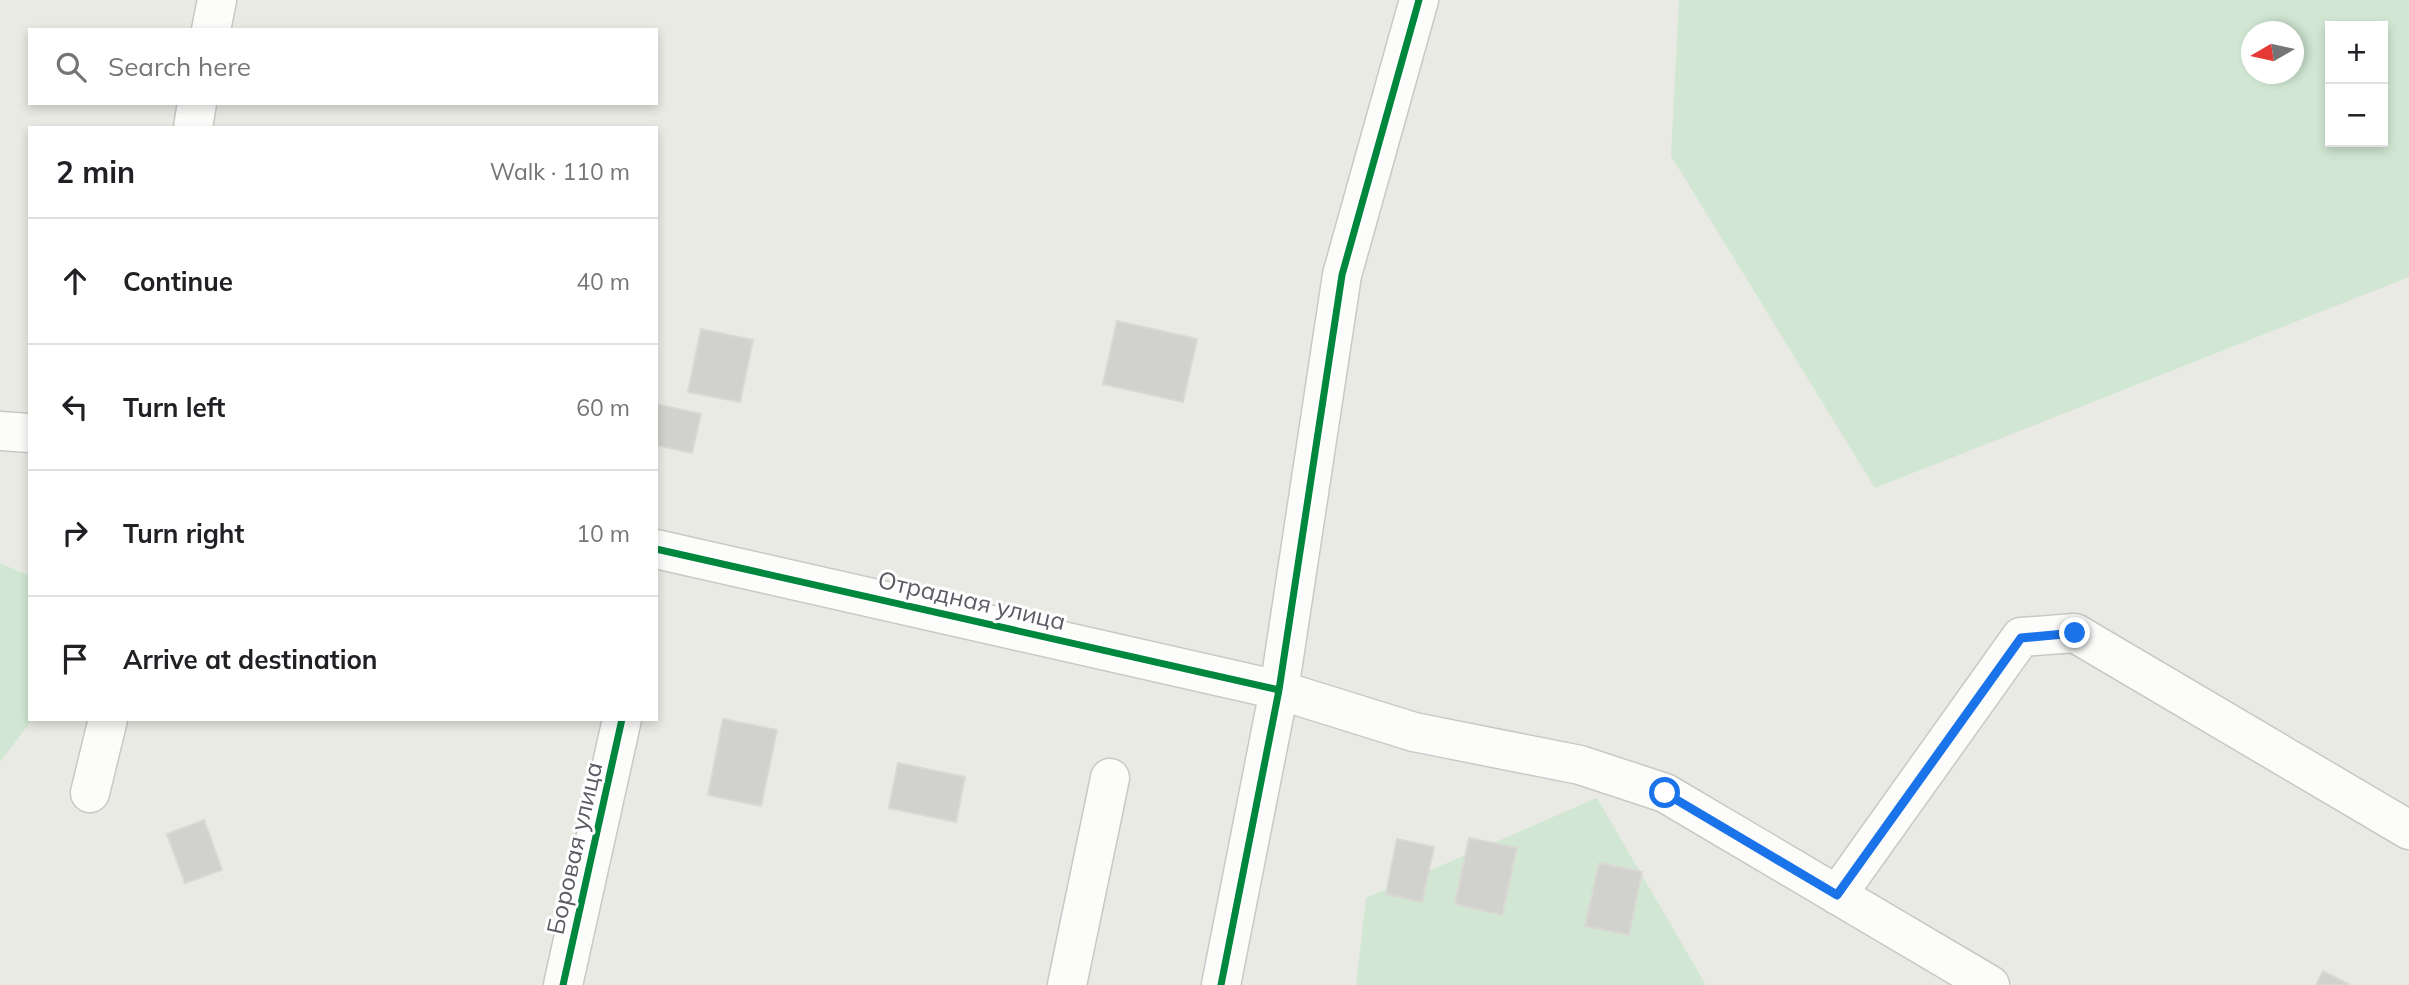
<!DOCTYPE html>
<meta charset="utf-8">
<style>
:root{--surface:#fff;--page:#f2f2f2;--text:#202124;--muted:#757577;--line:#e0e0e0}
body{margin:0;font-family:Mulish,sans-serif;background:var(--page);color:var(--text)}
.controls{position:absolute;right:21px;top:21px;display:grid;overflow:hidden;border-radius:0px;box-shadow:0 4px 10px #0003}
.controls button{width:63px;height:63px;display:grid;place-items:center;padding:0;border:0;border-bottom:2px solid var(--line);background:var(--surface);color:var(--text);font:35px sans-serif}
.compass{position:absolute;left:2241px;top:21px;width:63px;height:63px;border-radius:50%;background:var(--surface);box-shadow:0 4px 10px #0003;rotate:261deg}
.stop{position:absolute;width:21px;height:21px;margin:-16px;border:5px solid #1a73e8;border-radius:50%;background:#fff}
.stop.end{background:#1a73e8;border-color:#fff;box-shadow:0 2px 7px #0008}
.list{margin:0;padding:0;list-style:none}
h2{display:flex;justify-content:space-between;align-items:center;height:91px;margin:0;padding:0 28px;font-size:30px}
h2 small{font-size:23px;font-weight:400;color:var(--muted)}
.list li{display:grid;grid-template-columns:46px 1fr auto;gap:21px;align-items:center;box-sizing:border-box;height:126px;padding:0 28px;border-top:2px solid var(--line)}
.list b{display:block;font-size:26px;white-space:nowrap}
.list em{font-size:23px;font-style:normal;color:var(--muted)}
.icon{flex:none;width:38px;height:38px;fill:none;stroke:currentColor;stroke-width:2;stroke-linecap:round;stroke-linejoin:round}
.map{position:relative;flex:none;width:2409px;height:985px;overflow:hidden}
.search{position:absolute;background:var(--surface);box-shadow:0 4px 10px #0003;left:28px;top:28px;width:630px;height:77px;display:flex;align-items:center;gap:18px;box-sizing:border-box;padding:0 24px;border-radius:0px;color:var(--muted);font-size:26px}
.panel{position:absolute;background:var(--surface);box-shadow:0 4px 10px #0003;left:28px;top:126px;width:630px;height:595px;border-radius:0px}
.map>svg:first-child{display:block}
</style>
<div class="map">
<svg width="2409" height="985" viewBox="0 0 2409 985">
<rect width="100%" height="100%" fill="#eaeae4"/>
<!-- green -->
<path fill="#d1e7d3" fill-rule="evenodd" d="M1679 0H2409V277L1875 488 1671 156ZM2330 26H2383V142H2330ZM2252 32H2294V74H2252Z
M0 563 30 576V719H33L0 762Z
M1597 798 1706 985H1356L1366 898Z"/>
<!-- building -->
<path fill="#d1d1ce" stroke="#d9d8d3" stroke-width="2" d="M1117 321 1197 339 1183 402 1103 384Z
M701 329 753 340 740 402 688 392Z
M656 404 701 414 692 453 656 445Z
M723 719 777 730 761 806 708 795Z
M898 763 965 777 956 822 889 808Z
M204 820 222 870 185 883 167 834Z
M1469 838 1517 848 1502 915 1455 904Z
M1397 839 1434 847 1422 902 1386 894Z
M1599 863 1642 872 1629 935 1585 926Z
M2323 971 2350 985H2316Z"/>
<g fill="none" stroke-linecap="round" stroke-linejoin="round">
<!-- minor casing -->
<g stroke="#c8c8c7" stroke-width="41">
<path id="minor" d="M211 30 217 0
M193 128 197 103
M0 431 30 433
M656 549 1279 690 1414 732 1580 765 1665 793 1990 985
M90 793 108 719
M1837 895 2021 637 2075 633 2409 830
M563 985 622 719
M1067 985 1110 778
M1221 985 1279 690 1342 275 1419 0"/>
</g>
<!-- minor -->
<use href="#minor" stroke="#fcfcfb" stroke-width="38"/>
<!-- cycleway casing -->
<g stroke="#fff" stroke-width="11">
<path id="cycleway" d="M656 549 1279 690
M563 985 622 719
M1221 985 1279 690 1342 275 1419 0"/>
</g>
<!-- cycleway -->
<use href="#cycleway" stroke="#00873e" stroke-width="7"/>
</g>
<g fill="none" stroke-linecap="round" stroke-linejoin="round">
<!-- route -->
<path stroke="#1a73e8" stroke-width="9" d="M1665 793 1837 895 2021 638 2075 633"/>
</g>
<g text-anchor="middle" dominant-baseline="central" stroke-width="6" stroke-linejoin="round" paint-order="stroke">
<!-- street labels -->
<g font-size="24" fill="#595b62" stroke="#fff">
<text transform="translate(972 600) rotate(13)">Отрадная улица</text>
<text transform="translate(574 848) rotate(-77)">Боровая улица</text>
</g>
</g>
</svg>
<div class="controls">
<button>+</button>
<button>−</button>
</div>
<svg class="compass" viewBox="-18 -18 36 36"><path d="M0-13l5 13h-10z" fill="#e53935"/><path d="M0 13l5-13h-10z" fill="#757577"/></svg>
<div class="stop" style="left:1665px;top:793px"></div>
<div class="stop end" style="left:2075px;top:633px"></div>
<div class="search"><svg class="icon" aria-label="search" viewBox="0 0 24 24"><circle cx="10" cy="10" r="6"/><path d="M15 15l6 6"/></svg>Search here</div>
<section class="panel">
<h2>2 min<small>Walk · 110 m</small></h2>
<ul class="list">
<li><svg class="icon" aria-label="ahead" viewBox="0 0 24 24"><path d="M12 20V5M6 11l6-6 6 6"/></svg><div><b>Continue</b></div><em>40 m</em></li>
<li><svg class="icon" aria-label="left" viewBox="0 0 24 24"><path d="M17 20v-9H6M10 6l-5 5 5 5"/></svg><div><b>Turn left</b></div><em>60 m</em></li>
<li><svg class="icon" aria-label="right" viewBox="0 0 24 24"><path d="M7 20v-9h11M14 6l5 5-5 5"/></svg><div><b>Turn right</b></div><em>10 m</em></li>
<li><svg class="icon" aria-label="arrive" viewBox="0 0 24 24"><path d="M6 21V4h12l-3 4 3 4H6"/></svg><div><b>Arrive at destination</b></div></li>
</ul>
</section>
</div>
